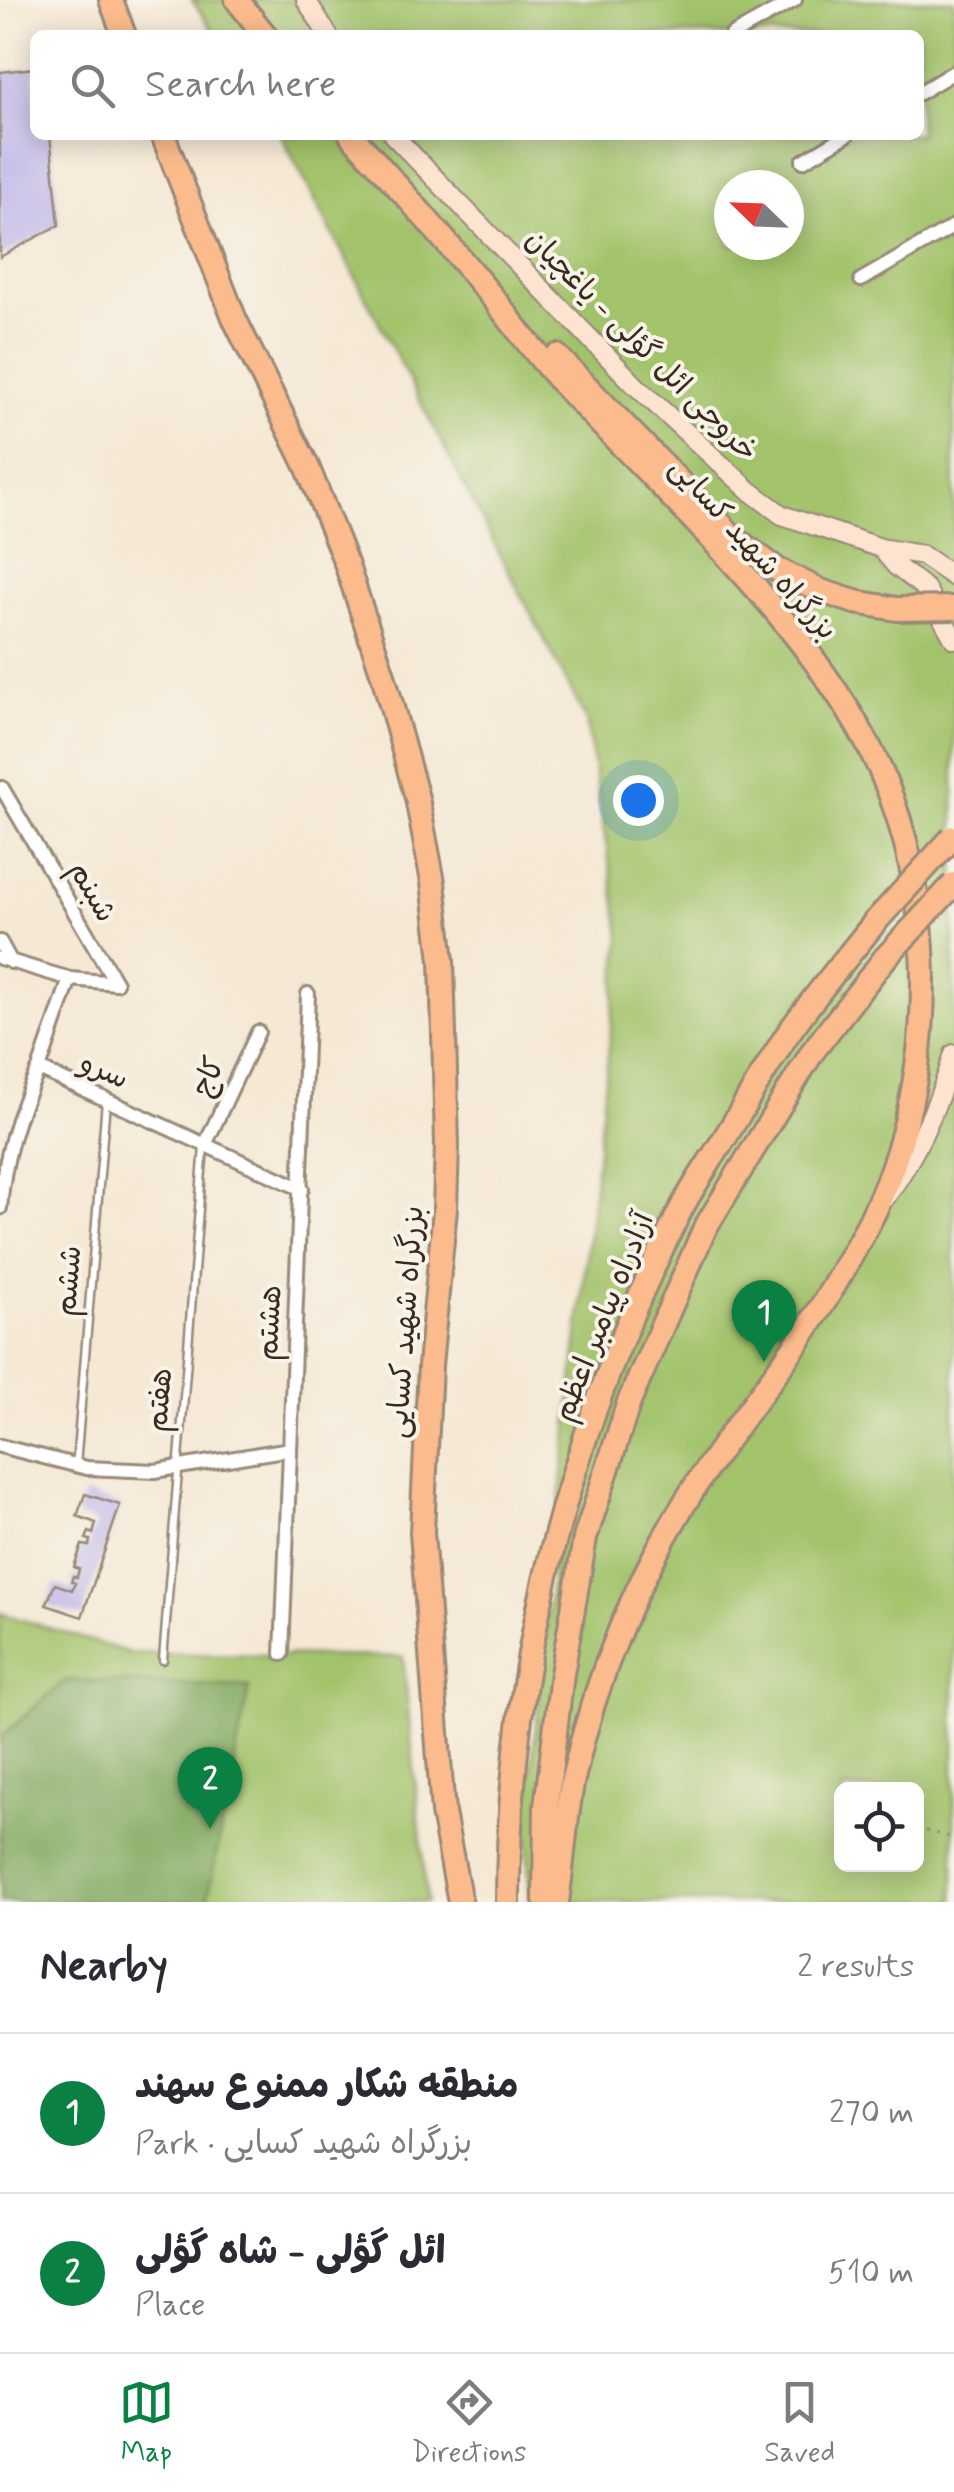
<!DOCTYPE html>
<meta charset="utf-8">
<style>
:root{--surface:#fff;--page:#f2f2f3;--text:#2b2b33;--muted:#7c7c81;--line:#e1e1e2;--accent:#0b8043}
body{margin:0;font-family:Mynerve,"Playpen Sans Arabic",sans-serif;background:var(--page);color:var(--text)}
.controls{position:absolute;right:30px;bottom:30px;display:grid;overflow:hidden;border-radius:15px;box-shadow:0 5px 25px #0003}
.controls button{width:90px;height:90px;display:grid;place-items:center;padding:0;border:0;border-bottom:2px solid var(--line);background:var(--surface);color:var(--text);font:50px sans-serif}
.compass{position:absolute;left:714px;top:170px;width:90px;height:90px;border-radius:50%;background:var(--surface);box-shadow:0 5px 25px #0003;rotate:293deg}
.you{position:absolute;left:638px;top:800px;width:35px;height:35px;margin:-25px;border:8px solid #fff;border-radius:50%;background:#1a73e8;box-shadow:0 0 0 15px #1a73e833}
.badge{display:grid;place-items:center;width:65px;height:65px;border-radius:50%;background:var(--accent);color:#fff;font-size:32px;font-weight:700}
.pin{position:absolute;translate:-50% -82px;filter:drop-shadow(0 2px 5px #0008)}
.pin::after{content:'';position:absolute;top:52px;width:35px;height:30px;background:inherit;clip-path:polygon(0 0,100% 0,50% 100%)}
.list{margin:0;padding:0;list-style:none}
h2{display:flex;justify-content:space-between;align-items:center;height:130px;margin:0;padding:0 40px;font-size:42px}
h2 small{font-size:32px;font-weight:400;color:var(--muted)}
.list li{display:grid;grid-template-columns:65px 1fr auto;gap:30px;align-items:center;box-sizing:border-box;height:160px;padding:0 40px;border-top:2px solid var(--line)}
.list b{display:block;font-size:38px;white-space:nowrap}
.list p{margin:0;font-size:32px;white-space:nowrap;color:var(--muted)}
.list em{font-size:32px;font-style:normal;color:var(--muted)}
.icon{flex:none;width:55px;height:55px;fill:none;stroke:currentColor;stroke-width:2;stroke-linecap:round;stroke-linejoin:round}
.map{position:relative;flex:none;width:954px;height:1902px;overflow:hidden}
.search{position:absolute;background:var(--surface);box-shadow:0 5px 25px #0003;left:30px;right:30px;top:30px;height:110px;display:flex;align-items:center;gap:25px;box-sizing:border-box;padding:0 35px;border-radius:15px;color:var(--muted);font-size:38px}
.sheet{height:450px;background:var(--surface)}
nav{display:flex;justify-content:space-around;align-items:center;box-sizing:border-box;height:140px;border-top:2px solid var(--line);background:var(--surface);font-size:28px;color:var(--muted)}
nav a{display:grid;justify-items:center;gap:5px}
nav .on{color:var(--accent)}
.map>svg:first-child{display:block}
</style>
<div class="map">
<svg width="954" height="1902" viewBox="0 0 954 1902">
<rect width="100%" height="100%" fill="#f7f3e8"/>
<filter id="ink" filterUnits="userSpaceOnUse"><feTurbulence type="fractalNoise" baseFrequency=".01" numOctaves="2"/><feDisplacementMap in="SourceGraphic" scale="20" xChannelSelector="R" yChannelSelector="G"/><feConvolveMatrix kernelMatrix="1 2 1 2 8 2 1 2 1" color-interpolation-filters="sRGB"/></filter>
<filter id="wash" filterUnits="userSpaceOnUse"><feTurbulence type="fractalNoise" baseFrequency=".0048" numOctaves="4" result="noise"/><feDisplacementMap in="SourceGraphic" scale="40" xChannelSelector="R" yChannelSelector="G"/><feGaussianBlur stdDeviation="2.25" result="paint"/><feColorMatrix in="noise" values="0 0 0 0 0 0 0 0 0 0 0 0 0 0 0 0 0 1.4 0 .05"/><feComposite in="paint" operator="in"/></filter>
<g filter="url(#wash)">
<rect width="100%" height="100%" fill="#f5e8d4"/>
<!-- green -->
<path fill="#a2c36b" stroke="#6e7644" stroke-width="2.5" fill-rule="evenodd" d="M192 0H954V1902H530L526 1818 621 935 586 719 281 135H919V35H216ZM729 185H789V245H729ZM842 1790H916V1864H842Z
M0 1613 130 1653 403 1657 427 1902H0Z"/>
<!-- forest -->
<path fill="#81a95f" stroke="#5e6a3e" stroke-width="2.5" d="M65 1680 249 1687 207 1902H0V1738Z"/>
<g id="blocks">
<!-- building -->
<path fill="#bdb5ea" d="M35 68V135H50L59 225 0 257V72Z
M85 1494 120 1505 82 1617 46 1605 55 1584 72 1590 75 1583 71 1581 73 1576 77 1577 79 1569 74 1567 82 1545 89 1546 90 1540 86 1539 89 1532 93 1534 96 1523 77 1516Z"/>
</g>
</g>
<g filter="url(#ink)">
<use href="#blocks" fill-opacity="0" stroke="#988979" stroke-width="2.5"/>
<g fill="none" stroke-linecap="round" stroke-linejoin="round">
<!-- lane casing -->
<g stroke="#988979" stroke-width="11">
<path id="lane" d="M76 1465 106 1101
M163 1660 204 1146"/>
</g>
<!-- street casing -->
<g stroke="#988979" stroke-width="18">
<path id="street" d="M732 35 795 0
M919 93 954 72
M803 161 847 135
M861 280 954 226
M2 788 116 983 70 979
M0 942 11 962
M0 958 70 979 39 1069 302 1189
M205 1145 258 1032
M0 1208C4 1159 17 1113 39 1069
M0 1446 87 1468 155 1471 290 1449
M282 1654 308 994"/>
</g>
<!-- secondary casing -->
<g stroke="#988979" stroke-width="22">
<path id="secondary" d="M306 0 328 35
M393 135 637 387 750 491 782 515 881 548 922 555 954 577
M881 548 896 566 926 589 954 639
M885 1198C917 1155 938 1105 954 1054"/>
</g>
<!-- highway casing -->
<g stroke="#988979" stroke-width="28">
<path id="highway" d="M111 0 124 35
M237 0 265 35
M163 135 235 320 307 466 346 563 383 675 417 798 433 882 442 961 447 1145 445 1209 430 1366 422 1532 443 1813 460 1902
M351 135C400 188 447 242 493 298 517 328 539 359 565 386 665 493 787 603 860 730 940 868 942 1065 876 1208 862 1239 843 1270 826 1299 787 1363 737 1422 696 1485 639 1572 595 1678 573 1779 565 1819 563 1861 557 1902
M557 356 734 538 778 570 821 591 855 602
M545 1899 546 1807 562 1674 585 1538 629 1402 705 1228 813 1051 885 958
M508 1902C508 1661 570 1432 677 1217 690 1190 708 1165 724 1139 745 1105 765 1069 787 1035 814 996 846 959 875 922"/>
</g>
<!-- path -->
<path stroke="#988979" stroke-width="2.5" stroke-dasharray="2.5 8" stroke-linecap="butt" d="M916 1828 954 1838"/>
<!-- lane -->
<use href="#lane" stroke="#fff" stroke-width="6"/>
<!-- street -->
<use href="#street" stroke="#fff" stroke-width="12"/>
<!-- secondary -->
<use href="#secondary" stroke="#fde4d1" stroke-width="18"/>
<!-- highway -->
<use href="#highway" stroke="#fbbb8c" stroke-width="22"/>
<!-- highway-bridge casing -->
<g stroke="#988979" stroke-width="28" stroke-linecap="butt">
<path id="highway-bridge" d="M855 602 897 609 954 608
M875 922 953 837
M885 958 954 884"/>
</g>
<!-- highway-bridge -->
<use href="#highway-bridge" stroke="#fbbb8c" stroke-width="22"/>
</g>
</g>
<g text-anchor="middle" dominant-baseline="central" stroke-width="8" stroke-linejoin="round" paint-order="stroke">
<!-- street labels -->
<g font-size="30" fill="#3b2a1e" stroke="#f7f3e8">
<text transform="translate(641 346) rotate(45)">خروجی ائل گؤلی - یاغچیان</text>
<text transform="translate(753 549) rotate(48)">بزرگراه شهید کسایی</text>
<text transform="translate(92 892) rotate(60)">شبنم</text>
<text transform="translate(104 1071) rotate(24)">سرو</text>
<text transform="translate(209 1077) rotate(-65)">کاج</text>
<text transform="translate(69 1281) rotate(-85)">ششم</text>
<text transform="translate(604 1317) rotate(-68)">آزادراه پیامبر اعظم</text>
<text transform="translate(406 1322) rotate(-86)">بزرگراه شهید کسایی</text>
<text transform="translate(270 1323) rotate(-87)">هشتم</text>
<text transform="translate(160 1400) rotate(-85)">هفتم</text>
</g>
</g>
</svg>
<div class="controls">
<button><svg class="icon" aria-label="locate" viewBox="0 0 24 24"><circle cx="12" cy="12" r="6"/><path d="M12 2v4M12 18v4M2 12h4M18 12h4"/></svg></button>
</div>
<svg class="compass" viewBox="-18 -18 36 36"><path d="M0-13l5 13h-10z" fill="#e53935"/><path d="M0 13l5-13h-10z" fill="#7c7c81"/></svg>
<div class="you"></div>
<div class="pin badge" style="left:764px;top:1362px">1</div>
<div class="pin badge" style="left:210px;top:1829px">2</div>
<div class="search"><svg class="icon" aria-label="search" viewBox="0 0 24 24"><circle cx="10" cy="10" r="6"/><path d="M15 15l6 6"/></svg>Search here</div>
</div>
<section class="sheet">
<h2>Nearby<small>2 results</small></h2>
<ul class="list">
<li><span class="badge">1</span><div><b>منطقه شکار ممنوع سهند</b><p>Park · بزرگراه شهید کسایی</p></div><em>270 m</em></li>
<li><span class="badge">2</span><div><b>ائل گؤلی - شاه گؤلی</b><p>Place</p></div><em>510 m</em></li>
</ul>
</section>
<nav>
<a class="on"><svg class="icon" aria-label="map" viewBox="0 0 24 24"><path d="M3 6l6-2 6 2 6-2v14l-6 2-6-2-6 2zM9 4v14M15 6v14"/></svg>Map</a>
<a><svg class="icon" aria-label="directions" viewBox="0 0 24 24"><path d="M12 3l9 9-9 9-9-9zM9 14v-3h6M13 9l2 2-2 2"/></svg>Directions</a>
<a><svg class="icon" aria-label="saved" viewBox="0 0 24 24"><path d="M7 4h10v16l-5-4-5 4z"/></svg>Saved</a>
</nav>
